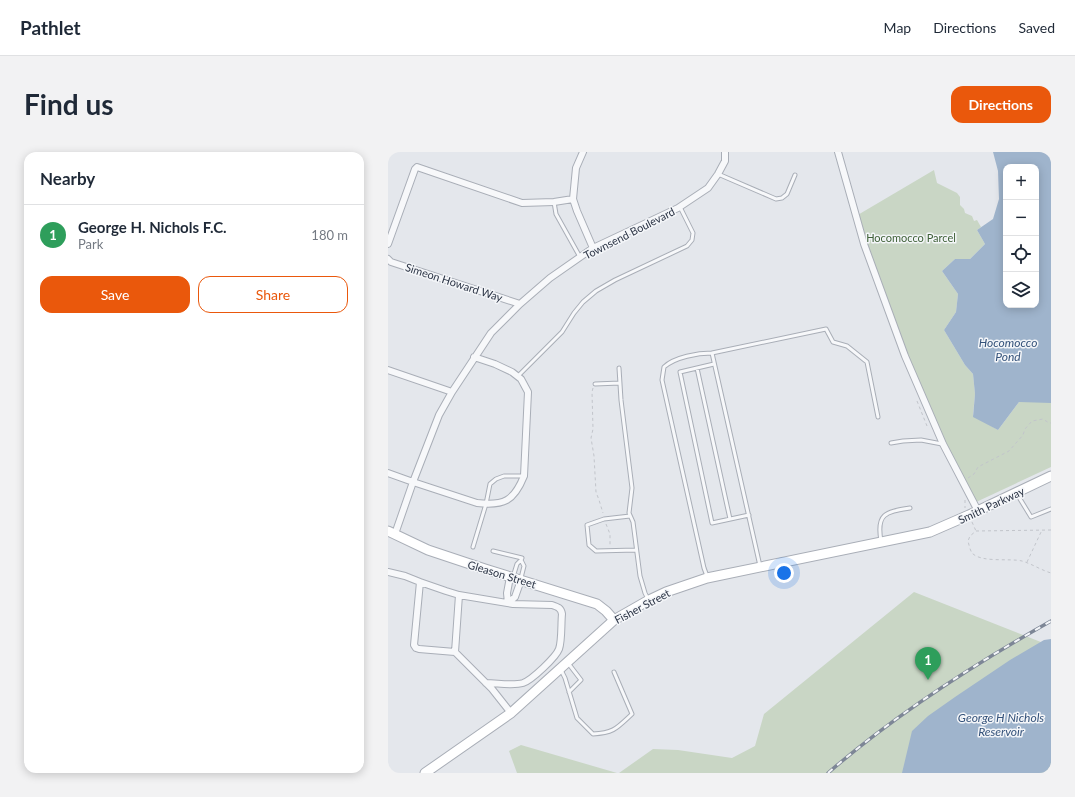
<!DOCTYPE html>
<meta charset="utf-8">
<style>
:root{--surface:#fff;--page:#f2f2f3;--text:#1f2937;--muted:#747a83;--line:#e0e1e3;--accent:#ea580c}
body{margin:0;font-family:Lato,sans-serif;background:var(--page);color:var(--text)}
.controls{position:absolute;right:12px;top:12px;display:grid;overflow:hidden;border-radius:8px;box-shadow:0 2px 10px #0003}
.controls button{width:36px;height:36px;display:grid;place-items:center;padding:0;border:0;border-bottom:1px solid var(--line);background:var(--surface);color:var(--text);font:20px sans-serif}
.you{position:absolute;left:396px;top:421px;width:14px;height:14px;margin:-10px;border:3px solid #fff;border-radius:50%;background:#1a73e8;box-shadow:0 0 0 6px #1a73e833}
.badge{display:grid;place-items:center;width:26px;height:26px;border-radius:50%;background:var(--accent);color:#fff;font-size:13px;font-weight:700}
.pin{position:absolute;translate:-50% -33px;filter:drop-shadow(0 1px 2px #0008)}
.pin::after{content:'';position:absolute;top:21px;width:14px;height:12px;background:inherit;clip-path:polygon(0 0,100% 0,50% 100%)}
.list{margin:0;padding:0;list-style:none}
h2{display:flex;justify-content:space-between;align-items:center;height:52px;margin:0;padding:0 16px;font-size:17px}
h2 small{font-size:13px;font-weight:400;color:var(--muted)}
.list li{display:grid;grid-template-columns:26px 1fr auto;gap:12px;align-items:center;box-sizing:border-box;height:60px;padding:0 16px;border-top:1px solid var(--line)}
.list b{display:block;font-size:15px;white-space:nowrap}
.list p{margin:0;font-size:13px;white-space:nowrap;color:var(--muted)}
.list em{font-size:13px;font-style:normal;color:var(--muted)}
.actions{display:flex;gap:8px;padding:12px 16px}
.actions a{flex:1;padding:9px 0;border:1px solid var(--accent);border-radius:12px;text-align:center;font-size:14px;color:var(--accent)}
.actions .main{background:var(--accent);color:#fff}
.icon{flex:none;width:22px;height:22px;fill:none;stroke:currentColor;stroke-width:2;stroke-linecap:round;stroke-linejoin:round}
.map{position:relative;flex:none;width:663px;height:621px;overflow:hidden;border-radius:12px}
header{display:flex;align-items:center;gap:24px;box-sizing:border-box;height:56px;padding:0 20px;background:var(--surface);border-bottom:1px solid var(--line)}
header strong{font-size:19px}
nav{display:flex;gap:22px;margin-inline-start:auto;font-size:14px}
.intro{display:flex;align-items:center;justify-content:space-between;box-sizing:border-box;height:96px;padding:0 24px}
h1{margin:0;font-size:28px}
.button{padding:10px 18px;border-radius:12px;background:var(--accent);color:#fff;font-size:14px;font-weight:700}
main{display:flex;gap:24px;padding:0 24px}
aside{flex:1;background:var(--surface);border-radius:12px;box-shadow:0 2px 10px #0003}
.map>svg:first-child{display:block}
</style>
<header>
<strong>Pathlet</strong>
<nav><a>Map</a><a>Directions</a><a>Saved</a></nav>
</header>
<div class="intro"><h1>Find us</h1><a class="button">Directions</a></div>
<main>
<aside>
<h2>Nearby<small></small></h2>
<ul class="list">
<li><span class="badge" style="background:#2e9e5b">1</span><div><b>George H. Nichols F.C.</b><p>Park</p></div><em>180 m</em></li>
</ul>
<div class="actions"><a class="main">Save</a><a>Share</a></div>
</aside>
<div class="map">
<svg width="663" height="621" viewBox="0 0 663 621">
<rect width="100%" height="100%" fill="#e4e7ec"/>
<!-- green -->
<path fill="#c9d6c5" d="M546 18 549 31 569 41 572 45V53L576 57 577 61 584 64 586 69 589 68 593 75 589 78 597 92 582 107H567L554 119 570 142 568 160 556 178 577 213 585 222 587 242 585 263 610 278 631 250H663V315L586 351 555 292 476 92 468 64Z
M526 440 663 494V621H231L265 597 290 598 344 606 367 594 376 562Z
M133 593 229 621H129L121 599Z"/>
<!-- water -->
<path fill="#9fb4cc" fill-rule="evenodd" d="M605 0H663V251L631 250 610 278 585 265 587 242 585 222 577 213 556 178 568 160 570 142 554 119 567 107H582L597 92 589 78 605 67 611 47 610 19ZM618 15H648V153H618Z
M663 487V621H514L524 579 540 564 567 545 622 508 656 488Z"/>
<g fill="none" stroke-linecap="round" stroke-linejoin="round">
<!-- lane casing -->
<g stroke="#a9aeb7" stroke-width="5">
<path id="lane" d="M330 22 388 47 394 46 399 42 407 23
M166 50 168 62 192 105
M324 201 438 177 445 190 459 194 479 210 490 265
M326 212 292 220 324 371 361 363
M231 216 233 248 244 336 241 361 245 370 252 424 257 441 260 447
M309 216 342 367
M130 224 174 180 186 161 195 150 208 139 227 128 299 94 304 88 305 81 292 55
M207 232 232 231
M503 291 515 289 533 288 554 292
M629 342 643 365 663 357
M242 364 216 367 199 373 201 393 208 399 248 398
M493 389C488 361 498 360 522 356
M85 395 98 352 102 332 108 327 116 324H136
M105 399 134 406 133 408
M319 424 316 416 274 228 276 215C287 205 310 201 324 201L372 414
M125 425 129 412 133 408 136 414 133 426
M180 511 193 528 181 540
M173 518 177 526 189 566 205 582C226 581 229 576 244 562L226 520"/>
</g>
<!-- street casing -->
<g stroke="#a9aeb7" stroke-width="8">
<path id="street" d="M195 0 188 16 185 47 189 59 205 96
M450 0 476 92 517 204 555 292 590 359
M0 92 27 17 29 15 134 51 166 50 185 47
M0 107 3 110 132 152
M0 218 64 240
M0 321 25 330 89 351C116 354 126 349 136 324L140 240 133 227 124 220 107 212 86 205
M7 382 25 330 51 263 64 240 103 181 132 152 162 126 205 96 290 56 320 36 330 22 337 9V0
M0 420 17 424 32 430 26 493 28 496 31 497 67 500 104 537 123 561
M122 425 119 441 120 451 127 445 133 428
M32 430 58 439 71 443
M67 500 71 443 125 452 164 453C170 455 173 456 174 462 173 471 174 489 171 497 168 505 144 528 135 531 125 534 109 531 98 531"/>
</g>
<!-- secondary casing -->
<g stroke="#a9aeb7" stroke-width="11">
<path id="secondary" d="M0 379 40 398 97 417 209 452 218 459 226 468
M37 621 123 561 226 468 261 448 278 440 319 426 542 380 581 363 663 324"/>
</g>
<!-- path -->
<path stroke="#c2c5cb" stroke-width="1" stroke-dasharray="3 3" stroke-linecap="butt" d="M205 236 204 240 205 277 203 286 206 304 208 340 211 348 215 361
M529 249 539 274
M580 326 586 322 590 315 621 299 635 283 637 277 644 269 655 267 661 271H663
M577 348V356
M584 370 588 379
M218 372 222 382V394
M663 378 588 379 582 384 580 389C581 393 582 398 584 401 593 411 622 406 634 409 644 412 653 418 663 421
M639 410 654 378"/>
<!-- lane -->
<use href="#lane" stroke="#f7f8fa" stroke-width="3"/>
<!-- street -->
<use href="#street" stroke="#f7f8fa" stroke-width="6"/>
<!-- secondary -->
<use href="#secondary" stroke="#fff" stroke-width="9"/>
<!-- rail casing -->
<g stroke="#7d8696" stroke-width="3.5">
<path id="rail" d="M440 621C508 562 585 513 663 469"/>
</g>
<!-- rail -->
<use href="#rail" stroke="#f4f6f9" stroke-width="2" stroke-dasharray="6" stroke-linecap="butt"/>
</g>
<g text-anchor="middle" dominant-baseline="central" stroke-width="3" stroke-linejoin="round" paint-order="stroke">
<!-- street labels -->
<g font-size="11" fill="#2b3445" stroke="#f4f6f9">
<text transform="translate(241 81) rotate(-27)">Townsend Boulevard</text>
<text transform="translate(66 130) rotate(18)">Simeon Howard Way</text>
<text transform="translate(603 353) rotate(-25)">Smith Parkway</text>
<text transform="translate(114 422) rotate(17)">Gleason Street</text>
<text transform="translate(254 454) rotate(-28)">Fisher Street</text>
</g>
<!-- park labels -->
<g font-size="11" fill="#3f6138" stroke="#f4f6f9">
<text x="523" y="85">Hocomocco Parcel</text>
</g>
<!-- water labels -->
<g font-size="12" font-style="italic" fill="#34527a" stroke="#f4f6f9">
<text x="620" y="190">Hocomocco<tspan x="620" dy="14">Pond</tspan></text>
<text x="613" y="565">George H Nichols<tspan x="613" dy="14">Reservoir</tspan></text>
</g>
</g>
</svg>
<div class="controls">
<button>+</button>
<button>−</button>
<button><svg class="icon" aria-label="locate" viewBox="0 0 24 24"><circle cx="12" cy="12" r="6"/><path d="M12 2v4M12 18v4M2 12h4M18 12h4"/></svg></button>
<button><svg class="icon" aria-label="layers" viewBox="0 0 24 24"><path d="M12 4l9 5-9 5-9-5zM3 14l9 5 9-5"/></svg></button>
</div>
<div class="you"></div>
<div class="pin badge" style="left:540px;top:528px;background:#2e9e5b">1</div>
</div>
</main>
